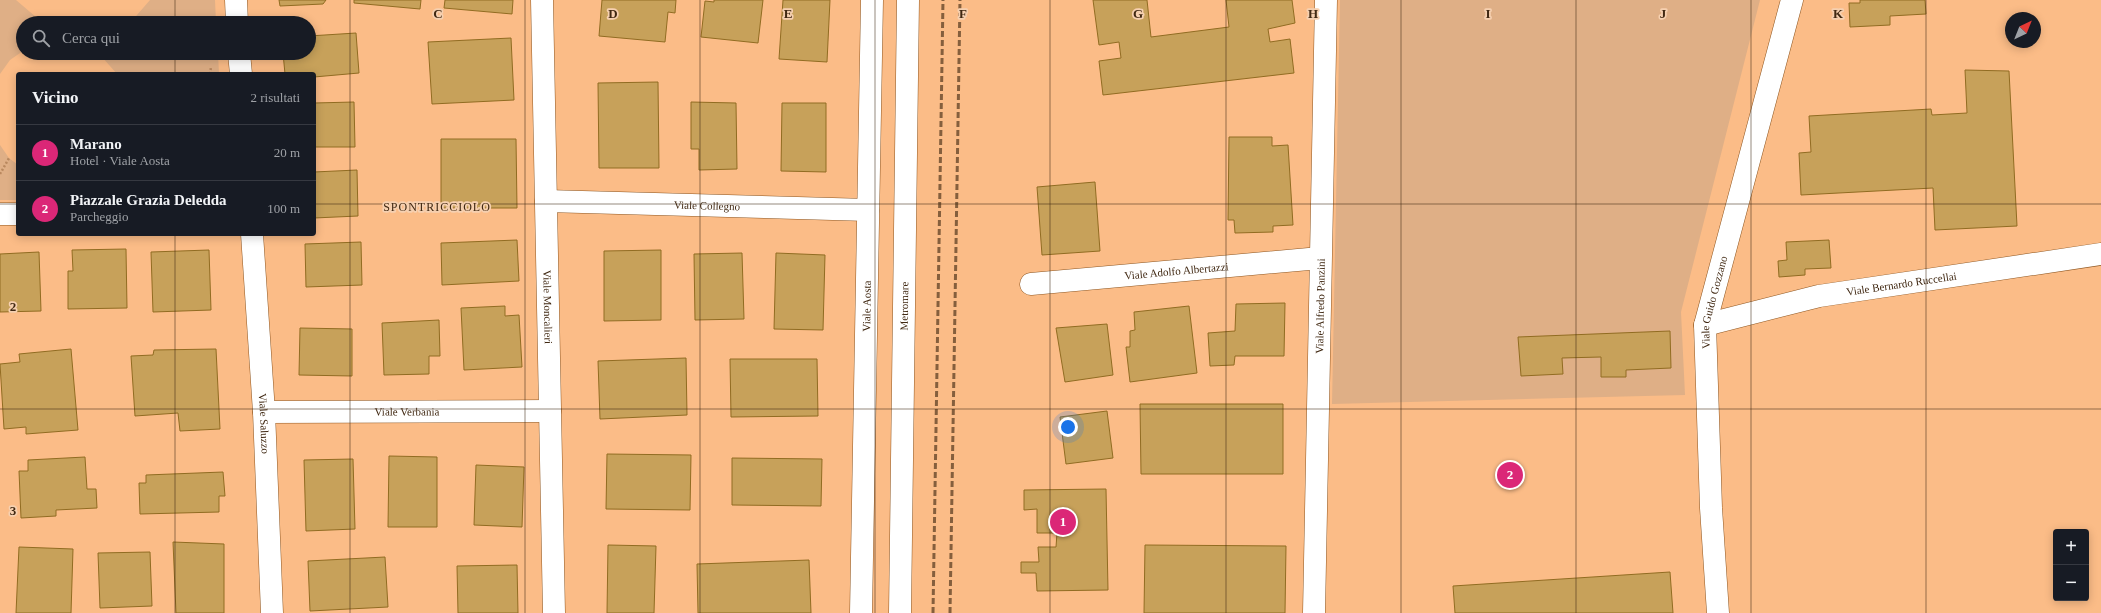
<!DOCTYPE html>
<html lang="it">
<meta charset="utf-8">
<style>
:root{--surface:#171b24;--page:#242831;--text:#f1f3f6;--muted:#9ea1a6;--line:#363941;--accent:#db2777}
body{margin:0;font-family:"Times New Roman",serif;background:var(--page);color:var(--text)}
.controls{position:absolute;right:12px;bottom:12px;display:grid;overflow:hidden;border-radius:4px;box-shadow:0 2px 10px #0003}
.controls button{width:36px;height:36px;display:grid;place-items:center;padding:0;border:0;border-bottom:1px solid var(--line);background:var(--surface);color:var(--text);font:20px sans-serif}
.compass{position:absolute;left:2005px;top:12px;width:36px;height:36px;border-radius:50%;background:var(--surface);box-shadow:0 2px 10px #0003;rotate:43deg}
.you{position:absolute;left:1068px;top:427px;width:14px;height:14px;margin:-10px;border:3px solid #fff;border-radius:50%;background:#1a73e8;box-shadow:0 0 0 6px #1a73e833}
.badge{display:grid;place-items:center;width:26px;height:26px;border-radius:50%;background:var(--accent);color:#fff;font-size:13px;font-weight:700}
.pin{position:absolute;translate:-50% -50%;border:2px solid #fff;box-shadow:0 1px 4px #0006}
.list{margin:0;padding:0;list-style:none}
h2{display:flex;justify-content:space-between;align-items:center;height:52px;margin:0;padding:0 16px;font-size:17px}
h2 small{font-size:13px;font-weight:400;color:var(--muted)}
.list li{display:grid;grid-template-columns:26px 1fr auto;gap:12px;align-items:center;box-sizing:border-box;height:56px;padding:0 16px;border-top:1px solid var(--line)}
.list b{display:block;font-size:15px;white-space:nowrap}
.list p{margin:0;font-size:13px;white-space:nowrap;color:var(--muted)}
.list em{font-size:13px;font-style:normal;color:var(--muted)}
.icon{flex:none;width:22px;height:22px;fill:none;stroke:currentColor;stroke-width:2;stroke-linecap:round;stroke-linejoin:round}
.map{position:relative;flex:none;width:2101px;height:613px;overflow:hidden}
.search{position:absolute;background:var(--surface);box-shadow:0 2px 10px #0003;left:16px;top:16px;width:300px;height:44px;display:flex;align-items:center;gap:10px;box-sizing:border-box;padding:0 14px;border-radius:22px;color:var(--muted);font-size:15px}
.panel{position:absolute;background:var(--surface);box-shadow:0 2px 10px #0003;left:16px;top:72px;width:300px;height:164px;border-radius:4px}
.map>svg:first-child{display:block}
</style>
<div class="map">
<svg width="2101" height="613" viewBox="0 0 2101 613">
<rect width="100%" height="100%" fill="#fbbc87"/>
<!-- green -->
<path fill="#dfaf86" d="M0 0H16L43 23H23V51L10 60 0 74Z
M150 0H215L216 23H130Z
M1340 0H1760L1681 312 1685 395 1332 404Z
M105 53H218L219 74H117L102 57Z
M0 145 9 158 18 165V200H0Z"/>
<!-- building -->
<path fill="#c7a15a" stroke="#916c22" d="M279 0H326L323 4 280 6Z
M354 0H421L420 9 354 3Z
M445 0H513L512 14 444 8Z
M602 0H676L675 13 668 12 665 42 599 36Z
M714 0H763L758 43 701 37 705 1 714 2Z
M783 0H830L827 62 779 59Z
M1093 0H1147L1151 37 1229 27 1226 0H1292L1295 23 1268 29 1270 42 1290 39 1294 73 1103 95 1099 61 1121 58 1119 42 1099 45Z
M1860 0H1925L1926 14 1890 16V25L1850 27 1849 3H1860Z
M356 33 359 73 314 77V74H285L283 53H309V36Z
M511 38 514 100 432 104 428 42Z
M1965 70 2009 71 2017 226 1935 230 1933 188 1801 195 1799 153 1811 152 1809 116 1931 109 1932 115 1967 113Z
M658 82 659 168H599L598 83Z
M354 102 355 147H314V103Z
M691 102 736 103 737 169 699 170V149H691Z
M782 103H826V172L781 171Z
M1229 137H1272V146L1288 145 1293 225 1273 226V232L1235 233 1234 220H1228Z
M441 139H516L517 208H441Z
M357 170 358 216 314 218V172Z
M1095 182 1100 251 1042 255 1037 187Z
M517 240 519 281 442 285 441 243Z
M1829 240 1831 268 1805 269V275L1779 277 1778 261 1787 260 1786 242Z
M361 242 362 285 306 287 305 244Z
M126 249 127 308 68 309V271H73L72 250Z
M209 250 211 310 153 312 151 252Z
M661 250V320L604 321V251Z
M39 252 41 311 0 312V254Z
M742 253 744 319 695 320 694 254Z
M776 253 825 255 823 330 774 329Z
M1285 303 1284 356H1235L1234 365 1210 366 1208 333 1235 331 1236 304Z
M505 306V316L519 315 522 367 464 370 461 308Z
M1189 306 1197 373 1130 382 1126 347H1130V331L1135 330 1134 312Z
M439 320 440 356H429V374L384 375 382 323Z
M1107 324 1113 375 1065 382 1056 328Z
M300 328 352 329V376L299 375Z
M1670 331 1671 368 1626 370V377H1601V357L1562 358 1563 374 1521 376 1518 337Z
M71 349 78 430 26 434V427L4 429 0 364 20 362 19 354Z
M216 349 220 429 180 431 178 413 135 416 131 356 153 355 154 350Z
M686 358 687 415 600 419 598 361Z
M730 359H817L818 416 731 417Z
M1140 404H1283V474H1141Z
M1107 411 1113 458 1066 464 1060 417Z
M607 454 691 455 690 510 606 509Z
M389 456 437 457V527H388Z
M85 457 87 489H96L97 508 56 510V516L21 518 19 471H28V460Z
M732 458 822 459 821 506 732 505Z
M353 459 355 529 306 531 304 460Z
M476 465 524 467 522 527 474 525Z
M223 472 225 496H219V512L140 514 139 483H146V475Z
M1106 489 1108 590 1037 591 1036 573H1021V562H1039L1038 547H1056L1057 533H1037V509L1024 510V490Z
M173 542 224 544V613H176Z
M608 545 656 546 654 613H607Z
M1145 545 1286 546 1285 613H1144Z
M19 547 73 549 71 613H16Z
M150 552 152 606 100 608 98 553Z
M385 557 388 607 310 611 308 561Z
M809 560 811 613H698L697 564Z
M517 565 518 613H458L457 566Z
M1670 572 1673 613H1455L1453 586Z"/>
<g fill="none" stroke-linecap="round" stroke-linejoin="round">
<!-- minor casing -->
<g stroke="#8e5620" stroke-width="23">
<g id="minor">
<path d="M236 0 237 23"/>
<path id="s1" d="M542 0 554 613"/>
<path d="M239 53 241 74"/>
<path id="s2" d="M546 201 868 210"/>
<path d="M0 214H18"/>
<path id="s3" d="M252 234 264 412 272 613"/>
<path id="s4" d="M1031 284 1320 258"/>
<path id="s5" d="M1705 325 1819 296 2101 254"/>
<path id="s6" d="M264 412 550 411"/>
<path id="s7" d="M861 613 872 0"/>
<path id="s8" d="M900 613 908 0"/>
<path id="s9" d="M1314 613 1326 0"/>
<path id="s10" d="M1718 613 1711 508 1705 325 1792 0"/>
</g>
</g>
<!-- path -->
<path stroke="#b9885e" stroke-width="2.5" stroke-dasharray="2 2" stroke-linecap="butt" d="M210 74 211 67
M0 174 9 158"/>
<!-- minor -->
<use href="#minor" stroke="#fff" stroke-width="22"/>
<!-- rail -->
<path stroke="#855f3d" stroke-width="3" stroke-dasharray="6 3" stroke-linecap="butt" d="M933 613 943 0
M950 613 960 0"/>
</g>
<!-- grid -->
<path fill="none" stroke="#402812" stroke-width="1" stroke-opacity="0.55" d="M175 0V23M350 0V613M525 0V613M700 0V613M875 0V613M1050 0V613M1226 0V613M1401 0V613M1576 0V613M1751 0V613M1926 0V613M175 53V74M0 204H18M314 204H2101M175 234V613M0 409H2101"/>
<g text-anchor="middle" dominant-baseline="central" stroke-width="3.5" stroke-linejoin="round" paint-order="stroke">
<!-- street labels -->
<g font-size="11" fill="#402812" stroke="#f6d0b0">
<text stroke="none"><textPath href="#s2" startOffset="161">Viale Collegno</textPath></text>
<text stroke="none"><textPath href="#s4" startOffset="146">Viale Adolfo Albertazzi</textPath></text>
<text stroke="none"><textPath href="#s5" startOffset="201">Viale Bernardo Ruccellai</textPath></text>
<text stroke="none"><textPath href="#s10" startOffset="312">Viale Guido Gozzano</textPath></text>
<text stroke="none"><textPath href="#s8" startOffset="307">Metromare</textPath></text>
<text stroke="none"><textPath href="#s1" startOffset="307">Viale Moncalieri</textPath></text>
<text stroke="none"><textPath href="#s7" startOffset="307">Viale Aosta</textPath></text>
<text stroke="none"><textPath href="#s9" startOffset="307">Viale Alfredo Panzini</textPath></text>
<text stroke="none"><textPath href="#s6" startOffset="143">Viale Verbania</textPath></text>
<text stroke="none"><textPath href="#s3" startOffset="190">Viale Saluzzo</textPath></text>
</g>
<!-- neighbourhood labels -->
<g font-size="12" letter-spacing="1" fill="#402812" stroke="#f6d0b0">
<text x="437" y="207">SPONTRICCIOLO</text>
</g>
</g>
<g font-size="13" text-anchor="middle" font-weight="bold" fill="#402812" stroke="#f6d0b0" stroke-width="3.5" stroke-linejoin="round" paint-order="stroke">
<text x="438" y="18">C</text>
<text x="613" y="18">D</text>
<text x="788" y="18">E</text>
<text x="963" y="18">F</text>
<text x="1138" y="18">G</text>
<text x="1313" y="18">H</text>
<text x="1488" y="18">I</text>
<text x="1663" y="18">J</text>
<text x="1838" y="18">K</text>
<text x="13" y="311">2</text>
<text x="13" y="515">3</text>
</g>
</svg>
<div class="controls">
<button>+</button>
<button>−</button>
</div>
<svg class="compass" viewBox="-18 -18 36 36"><path d="M0-13l5 13h-10z" fill="#e53935"/><path d="M0 13l5-13h-10z" fill="#9ea1a6"/></svg>
<div class="you"></div>
<div class="pin badge" style="left:1063px;top:522px">1</div>
<div class="pin badge" style="left:1510px;top:475px">2</div>
<div class="search"><svg class="icon" aria-label="search" viewBox="0 0 24 24"><circle cx="10" cy="10" r="6"/><path d="M15 15l6 6"/></svg>Cerca qui</div>
<section class="panel">
<h2>Vicino<small>2 risultati</small></h2>
<ul class="list">
<li><span class="badge">1</span><div><b>Marano</b><p>Hotel · Viale Aosta</p></div><em>20 m</em></li>
<li><span class="badge">2</span><div><b>Piazzale Grazia Deledda</b><p>Parcheggio</p></div><em>100 m</em></li>
</ul>
</section>
</div>
